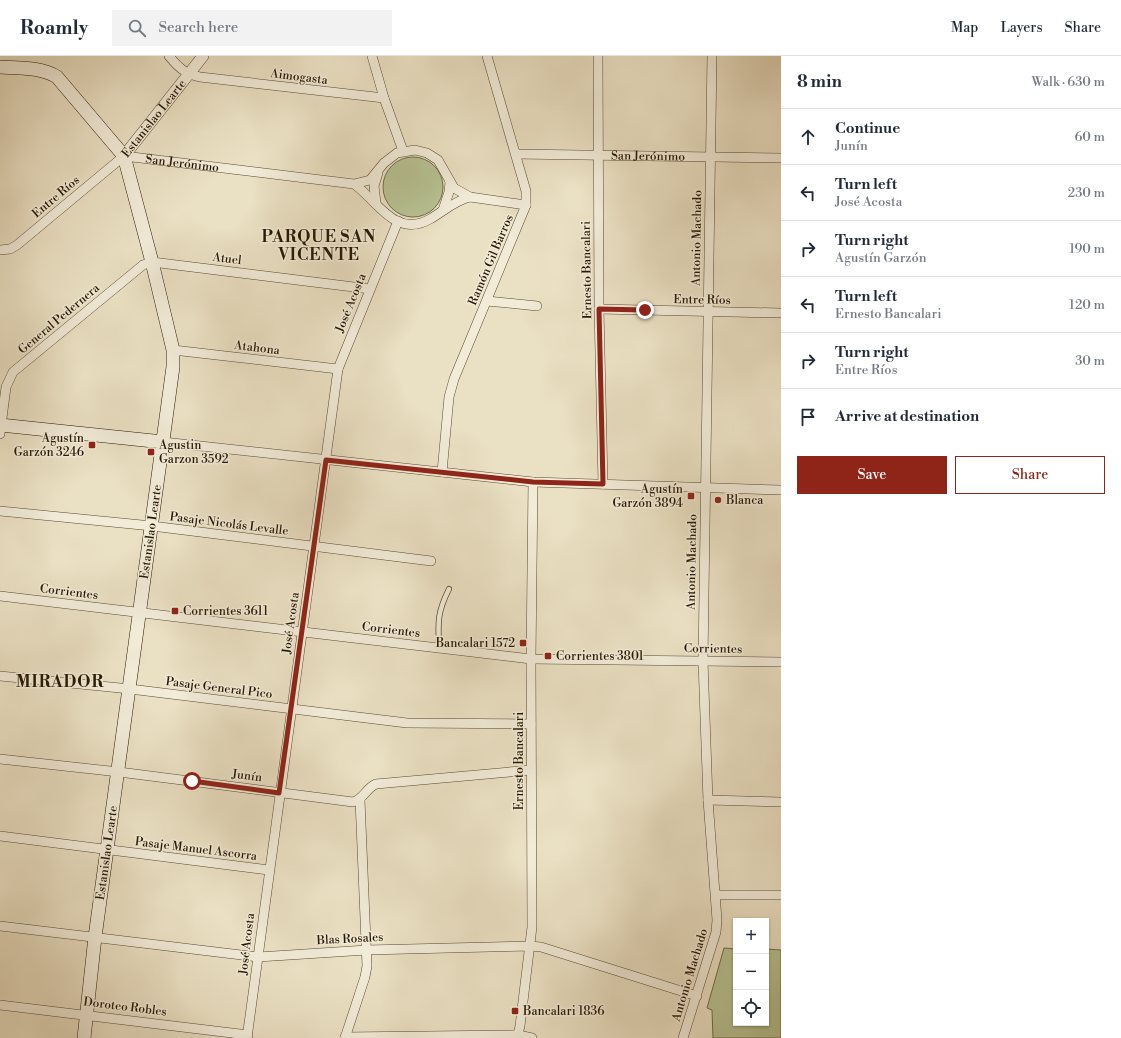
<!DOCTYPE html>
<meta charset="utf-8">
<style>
:root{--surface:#fff;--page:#f2f2f3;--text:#1f2937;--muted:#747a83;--line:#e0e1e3;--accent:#8f2418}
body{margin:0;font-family:"Libre Bodoni",serif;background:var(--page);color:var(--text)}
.controls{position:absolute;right:12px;bottom:12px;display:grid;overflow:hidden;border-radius:0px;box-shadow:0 1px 3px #0004}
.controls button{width:36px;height:36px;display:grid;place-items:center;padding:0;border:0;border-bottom:1px solid var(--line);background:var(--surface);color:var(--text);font:20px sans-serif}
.stop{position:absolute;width:12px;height:12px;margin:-9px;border:3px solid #8f2418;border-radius:50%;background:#fff}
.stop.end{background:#8f2418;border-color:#fff;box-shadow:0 1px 4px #0008}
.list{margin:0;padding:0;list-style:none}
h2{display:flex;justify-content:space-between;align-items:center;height:52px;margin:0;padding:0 16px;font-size:17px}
h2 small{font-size:13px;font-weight:400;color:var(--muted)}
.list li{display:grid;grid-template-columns:26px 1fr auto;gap:12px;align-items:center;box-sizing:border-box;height:56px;padding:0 16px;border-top:1px solid var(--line)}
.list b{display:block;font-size:15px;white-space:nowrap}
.list p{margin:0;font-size:13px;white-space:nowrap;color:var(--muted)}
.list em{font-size:13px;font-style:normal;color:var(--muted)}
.actions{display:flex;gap:8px;padding:12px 16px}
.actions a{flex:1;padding:9px 0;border:1px solid var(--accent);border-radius:0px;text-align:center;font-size:14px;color:var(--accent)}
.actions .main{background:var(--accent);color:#fff}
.icon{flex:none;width:22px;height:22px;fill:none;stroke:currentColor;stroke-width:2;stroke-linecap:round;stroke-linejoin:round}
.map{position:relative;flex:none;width:781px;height:982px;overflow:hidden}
header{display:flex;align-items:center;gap:24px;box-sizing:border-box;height:56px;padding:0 20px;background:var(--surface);border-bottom:1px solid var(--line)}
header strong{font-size:19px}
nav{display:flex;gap:22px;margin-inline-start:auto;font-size:14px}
.search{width:280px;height:36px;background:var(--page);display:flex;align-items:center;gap:10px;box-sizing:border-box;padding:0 14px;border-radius:0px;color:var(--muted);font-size:15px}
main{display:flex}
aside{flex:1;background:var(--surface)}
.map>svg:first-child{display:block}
</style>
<header>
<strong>Roamly</strong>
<div class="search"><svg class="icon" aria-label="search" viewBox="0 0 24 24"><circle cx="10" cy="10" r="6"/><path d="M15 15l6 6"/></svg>Search here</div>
<nav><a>Map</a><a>Layers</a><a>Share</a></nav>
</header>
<main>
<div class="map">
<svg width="781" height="982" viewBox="0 0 781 982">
<rect width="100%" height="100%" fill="#eae0c3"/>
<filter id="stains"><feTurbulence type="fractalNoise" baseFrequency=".005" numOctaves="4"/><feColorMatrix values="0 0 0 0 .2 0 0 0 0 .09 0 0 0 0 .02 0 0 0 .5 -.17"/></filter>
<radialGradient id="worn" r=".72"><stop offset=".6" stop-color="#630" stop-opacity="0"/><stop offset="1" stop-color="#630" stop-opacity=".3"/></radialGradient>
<!-- green -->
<path fill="#b7c293" stroke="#706c4a" d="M383 131a30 30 0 1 1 60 0a30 30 0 1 1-60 0Z
M724 892 736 893V967H766V893L781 894V982H713L712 954 707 952Z"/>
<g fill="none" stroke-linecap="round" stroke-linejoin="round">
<!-- service casing -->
<g stroke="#584931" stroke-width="6">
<path id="service" d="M439 593C438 566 437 557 449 533"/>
</g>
<!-- minor casing -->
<g stroke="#584931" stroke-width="10">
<g id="minor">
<path d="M169 0C178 11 185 18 200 21L384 42"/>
<path d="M372 0 384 42 403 95"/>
<path d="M598 0 599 253 603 428"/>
<path id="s1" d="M516 98 781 102"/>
<path d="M470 141 526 149"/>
<path d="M376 147 374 130 378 117"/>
<path d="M443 154 449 136 450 126"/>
<path id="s2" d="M0 194 10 193 17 189 124 100 354 128 370 124 384 107 397 97 415 94 427 97 438 104 454 132 470 141C454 145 444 155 430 163 395 183 377 144 354 128"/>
<path d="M487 245 537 250"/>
<path d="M599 253 781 257"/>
<path d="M173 294 338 313"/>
<path d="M0 378 6 331 13 316 143 209 152 206 370 233"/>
<path d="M163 386 533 426 781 434"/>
<path d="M442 416 449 341 454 323 526 149V135L487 0"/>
<path d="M0 455 152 470 431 505"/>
<path d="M0 540 531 603 781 606"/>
<path d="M0 620 130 633 407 667 531 668"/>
<path d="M0 703 119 716 353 746C364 743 366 732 376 728L531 714"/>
<path d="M708 744 781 746"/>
<path d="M0 780 269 814"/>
<path d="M716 839H781"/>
<path d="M0 870 258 901 367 894 530 890 541 891 697 940"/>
<path d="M0 949 248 979"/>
<path d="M345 981 518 979 532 982"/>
<path d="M247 982 338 313 398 165"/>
<path d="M345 982 365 921 367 910 360 744"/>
<path d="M517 982 520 970 532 871 531 603 533 426"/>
<path d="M683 982 716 876 717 864 708 744 703 605 712 0"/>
</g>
</g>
<!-- tertiary casing -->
<g stroke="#584931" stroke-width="12">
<g id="tertiary">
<path id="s3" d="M124 100 203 0"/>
</g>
</g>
<!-- secondary casing -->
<g stroke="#281700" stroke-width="14">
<path id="secondary" d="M0 11C18 12 42 11 57 21L124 100 152 206 173 294V311L95 881 84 982
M0 369 163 386"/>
</g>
<!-- service -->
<use href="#service" stroke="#f1ebd8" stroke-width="4.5"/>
<!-- minor -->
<use href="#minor" stroke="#f1ebd8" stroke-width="9"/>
<!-- tertiary -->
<use href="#tertiary" stroke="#f1ebd8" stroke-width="11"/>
<!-- secondary -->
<use href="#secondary" stroke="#f1ebd8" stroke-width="13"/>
</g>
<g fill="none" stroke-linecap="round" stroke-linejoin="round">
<!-- route -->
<path stroke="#8f2418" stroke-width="5" d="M192 725 279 737 326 404 533 426 603 428 599 253 645 254"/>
</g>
<!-- markers -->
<g fill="#8f2418" stroke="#f1ebd8" stroke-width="1.5">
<rect x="88" y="385" width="8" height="8" rx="2"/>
<rect x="147" y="392" width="8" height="8" rx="2"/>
<rect x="687" y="436" width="8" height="8" rx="2"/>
<circle cx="718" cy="444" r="4"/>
<rect x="171" y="551" width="8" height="8" rx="2"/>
<rect x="519" y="583" width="8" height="8" rx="2"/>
<rect x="544" y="596" width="8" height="8" rx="2"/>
<rect x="511" y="951" width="8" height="8" rx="2"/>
</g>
<g text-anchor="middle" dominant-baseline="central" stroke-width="3" stroke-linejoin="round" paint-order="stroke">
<!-- street labels -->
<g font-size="12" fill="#281700" stroke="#f1ebd8">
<text transform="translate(299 21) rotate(7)">Aimogasta</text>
<text stroke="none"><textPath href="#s3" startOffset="48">Estanislao Learte</textPath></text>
<text stroke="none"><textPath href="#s1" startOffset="132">San Jerónimo</textPath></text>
<text stroke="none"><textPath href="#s2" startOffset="216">San Jerónimo</textPath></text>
<text transform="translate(56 141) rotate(-40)">Entre Ríos</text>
<text transform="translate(697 182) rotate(-89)">Antonio Machado</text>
<text transform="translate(227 203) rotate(7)">Atuel</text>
<text transform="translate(491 204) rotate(-67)">Ramón Gil Barros</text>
<text transform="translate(587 214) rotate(-91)">Ernesto Bancalari</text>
<text transform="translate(702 244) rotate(1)">Entre Ríos</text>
<text transform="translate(351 247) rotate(-68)">José Acosta</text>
<text transform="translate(59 263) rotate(-40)">General Pedernera</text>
<text transform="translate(257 292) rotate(7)">Atahona</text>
<text transform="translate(229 468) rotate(7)">Pasaje Nicolás Levalle</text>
<text transform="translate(151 476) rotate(-82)">Estanislao Learte</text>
<text transform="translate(692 506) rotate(-89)">Antonio Machado</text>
<text transform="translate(69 536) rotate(7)">Corrientes</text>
<text transform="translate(291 567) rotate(-82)">José Acosta</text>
<text transform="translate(391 574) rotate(7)">Corrientes</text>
<text transform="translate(713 593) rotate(1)">Corrientes</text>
<text transform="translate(219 632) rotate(7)">Pasaje General Pico</text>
<text transform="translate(519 705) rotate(-90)">Ernesto Bancalari</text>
<text transform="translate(247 720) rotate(7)">Junín</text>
<text transform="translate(196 793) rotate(7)">Pasaje Manuel Ascorra</text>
<text transform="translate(107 797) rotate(-82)">Estanislao Learte</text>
<text transform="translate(350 883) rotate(-3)">Blas Rosales</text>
<text transform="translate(247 888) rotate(-83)">José Acosta</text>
<text transform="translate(690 919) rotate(-73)">Antonio Machado</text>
<text transform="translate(125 951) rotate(7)">Doroteo Robles</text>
</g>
<!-- poi labels -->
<g font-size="12" fill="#281700" stroke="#f1ebd8" text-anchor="start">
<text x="84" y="382" text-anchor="end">Agustín<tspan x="84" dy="14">Garzón 3246</tspan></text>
<text x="159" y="389">Agustin<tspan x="159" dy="14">Garzon 3592</tspan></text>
<text x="683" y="433" text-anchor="end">Agustín<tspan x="683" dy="14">Garzón 3894</tspan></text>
<text x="726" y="444">Blanca</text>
<text x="183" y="555">Corrientes 3611</text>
<text x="515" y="587" text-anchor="end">Bancalari 1572</text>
<text x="556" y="600">Corrientes 3801</text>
<text x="523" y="955">Bancalari 1836</text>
</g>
<!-- district labels -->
<g font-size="16" font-weight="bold" letter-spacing="1" fill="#281700" stroke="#f1ebd8">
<text x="319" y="181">PARQUE SAN<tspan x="319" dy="18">VICENTE</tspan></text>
<text x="60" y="626">MIRADOR</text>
</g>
</g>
<rect width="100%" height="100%" filter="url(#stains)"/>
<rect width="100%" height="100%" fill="url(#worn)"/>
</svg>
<div class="controls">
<button>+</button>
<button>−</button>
<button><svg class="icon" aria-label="locate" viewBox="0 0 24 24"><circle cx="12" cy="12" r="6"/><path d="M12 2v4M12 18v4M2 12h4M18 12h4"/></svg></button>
</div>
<div class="stop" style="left:192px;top:725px"></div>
<div class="stop end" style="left:645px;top:254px"></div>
</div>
<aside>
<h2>8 min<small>Walk · 630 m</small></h2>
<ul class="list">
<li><svg class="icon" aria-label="ahead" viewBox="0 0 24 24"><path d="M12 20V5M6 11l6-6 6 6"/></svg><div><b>Continue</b><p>Junín</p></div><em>60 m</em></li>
<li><svg class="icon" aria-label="left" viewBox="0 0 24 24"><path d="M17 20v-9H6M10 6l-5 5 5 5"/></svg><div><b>Turn left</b><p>José Acosta</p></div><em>230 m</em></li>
<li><svg class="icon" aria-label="right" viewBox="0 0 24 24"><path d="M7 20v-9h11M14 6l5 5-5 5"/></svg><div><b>Turn right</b><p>Agustín Garzón</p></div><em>190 m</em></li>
<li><svg class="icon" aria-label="left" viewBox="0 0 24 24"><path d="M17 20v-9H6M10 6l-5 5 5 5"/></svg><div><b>Turn left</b><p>Ernesto Bancalari</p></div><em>120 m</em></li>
<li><svg class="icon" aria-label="right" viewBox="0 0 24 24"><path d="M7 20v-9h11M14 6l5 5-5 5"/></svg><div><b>Turn right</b><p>Entre Ríos</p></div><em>30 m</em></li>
<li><svg class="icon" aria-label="arrive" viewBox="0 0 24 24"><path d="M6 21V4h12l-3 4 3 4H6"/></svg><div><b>Arrive at destination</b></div></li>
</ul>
<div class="actions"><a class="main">Save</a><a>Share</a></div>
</aside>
</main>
